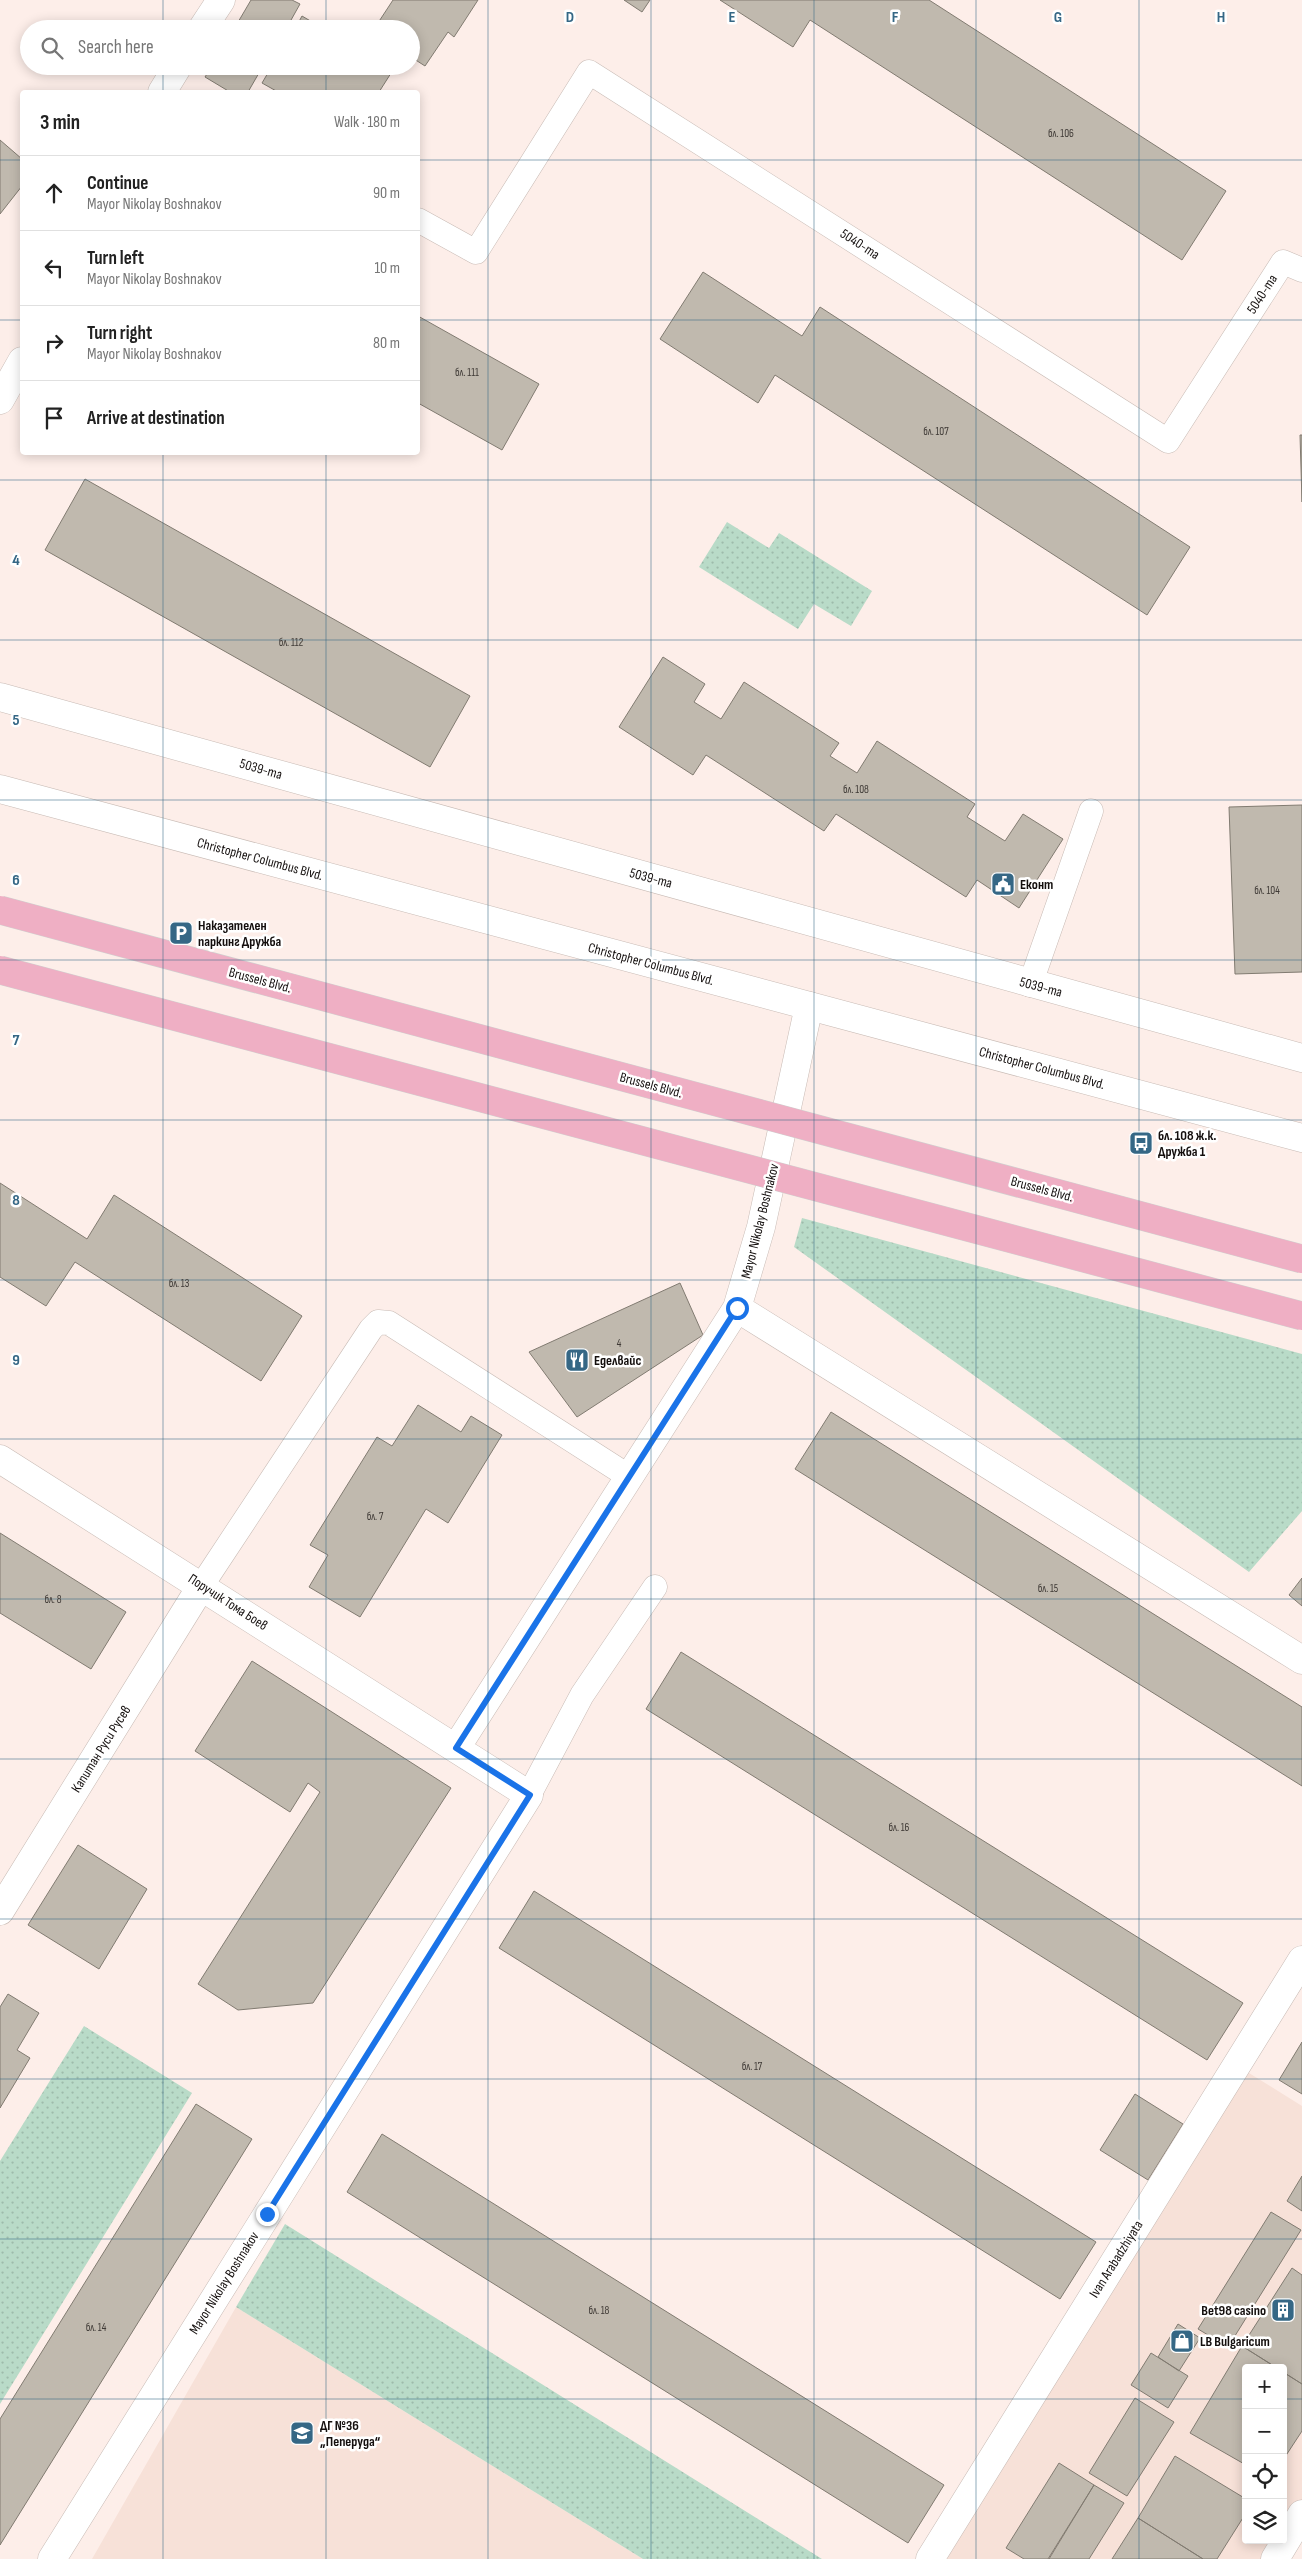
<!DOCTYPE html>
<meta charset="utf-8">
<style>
:root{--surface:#fff;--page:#f6f6f6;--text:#222;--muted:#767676;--line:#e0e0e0}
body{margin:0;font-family:"Sofia Sans Condensed",sans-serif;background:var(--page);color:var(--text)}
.controls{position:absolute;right:15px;bottom:15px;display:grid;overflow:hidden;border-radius:5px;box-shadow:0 2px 12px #0003}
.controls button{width:45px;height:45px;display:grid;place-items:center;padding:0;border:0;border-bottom:1px solid var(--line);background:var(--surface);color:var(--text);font:25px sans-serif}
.stop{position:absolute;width:15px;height:15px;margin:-11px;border:4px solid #1a73e8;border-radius:50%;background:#fff}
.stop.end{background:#1a73e8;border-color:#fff;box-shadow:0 1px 5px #0008}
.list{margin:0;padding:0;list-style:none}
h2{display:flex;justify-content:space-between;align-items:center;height:65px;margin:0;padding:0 20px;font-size:21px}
h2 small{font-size:16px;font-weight:400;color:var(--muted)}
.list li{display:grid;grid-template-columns:32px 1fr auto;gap:15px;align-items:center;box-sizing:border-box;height:75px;padding:0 20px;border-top:1px solid var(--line)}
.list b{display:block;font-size:19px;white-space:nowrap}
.list p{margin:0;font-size:16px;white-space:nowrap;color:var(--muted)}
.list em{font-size:16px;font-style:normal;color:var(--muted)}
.icon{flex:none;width:28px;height:28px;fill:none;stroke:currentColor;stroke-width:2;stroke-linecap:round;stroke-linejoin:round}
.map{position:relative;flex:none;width:1302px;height:2559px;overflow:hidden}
.search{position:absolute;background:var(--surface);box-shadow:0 2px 12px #0003;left:20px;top:20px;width:400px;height:55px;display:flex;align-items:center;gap:12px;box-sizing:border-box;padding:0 18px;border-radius:28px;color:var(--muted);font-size:19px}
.panel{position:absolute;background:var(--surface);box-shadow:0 2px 12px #0003;left:20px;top:90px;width:400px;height:365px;border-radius:5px}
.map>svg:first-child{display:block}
</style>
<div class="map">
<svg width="1302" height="2559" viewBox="0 0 1302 2559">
<defs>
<pattern id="green-dots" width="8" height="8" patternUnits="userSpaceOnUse" patternTransform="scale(1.25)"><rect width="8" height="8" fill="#b9dbc8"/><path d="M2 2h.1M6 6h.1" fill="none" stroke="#9ebbab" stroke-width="1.8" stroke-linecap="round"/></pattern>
</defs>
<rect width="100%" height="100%" fill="#fdeee9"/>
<!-- built -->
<path fill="#f7e1d8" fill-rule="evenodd" d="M1236 2065 1302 2106V2514L1275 2559H930ZM1246 2368H1283V2540H1246Z
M236 2307 643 2559H92Z"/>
<!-- green -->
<path fill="url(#green-dots)" d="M727 522 769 548 779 533 872 591 851 626 814 604 798 629 699 567Z
M802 1218 1302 1354V1511L1249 1572 794 1247Z
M84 2026 192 2093 0 2404V2161Z
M285 2224 822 2559H643L236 2307Z"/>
<!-- building -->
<path fill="#c0b9ae" stroke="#817b71" d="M251 0H292L300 4 286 29H234Z
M393 0H478L454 37 448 32 425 66 411 57V29H374Z
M624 0H650L642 12Z
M720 0H929L1226 191 1182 260 810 20 793 47Z
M302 16 324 29H295Z
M212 66H263L248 92H230L205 77Z
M272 66H387L393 70 379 92H278L262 83Z
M0 140 22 159V186L0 214Z
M703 272 802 336 820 307 1190 547 1147 615 775 375 758 403 660 339Z
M418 316 539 384 502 450 418 403Z
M1300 435H1302V502Z
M85 479 470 696 430 767 45 550Z
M663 657 705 684 694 702 721 719 744 682 839 743 830 756 857 773 877 741 975 804 967 817 1005 841 1023 814 1063 839 1019 908 977 880 966 897 836 814 824 831 706 755 693 775 619 727Z
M1302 805V972L1235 974 1229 807Z
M0 1183 87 1239 114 1195 302 1316 261 1381 75 1262 46 1306 0 1277Z
M680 1283 703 1335 577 1417 529 1352Z
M418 1405 461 1432 471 1416 502 1435 448 1523 426 1509 360 1617 309 1587 328 1555 310 1545 377 1437 392 1446Z
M831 1412 1302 1707V1786L795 1469Z
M0 1533 126 1612 91 1669 0 1613Z
M1302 1578V1606L1289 1595Z
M681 1652 1243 2003 1207 2060 646 1709Z
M252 1661 451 1788 313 2003 238 2010 198 1984 320 1792 308 1783 290 1812 195 1751Z
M78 1845 147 1889 99 1969 28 1925Z
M534 1891 1096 2242 1060 2299 499 1948Z
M8 1994 39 2013 17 2050 30 2058 0 2108V2007Z
M1302 2042V2094L1279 2080Z
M1135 2094 1183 2124 1148 2180 1100 2150Z
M196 2104 252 2139 0 2545V2419Z
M382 2134 944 2485 908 2543 347 2192Z
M1302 2176V2211L1287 2201Z
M1271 2212 1301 2230 1228 2347 1198 2329Z
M1292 2268 1302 2275V2384L1283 2372V2368H1277L1242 2346Z
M1178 2324 1200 2338 1179 2371 1158 2357Z
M1242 2346 1277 2368H1246V2465L1190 2433Z
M1151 2353 1188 2376 1168 2408 1131 2385Z
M1283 2372 1302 2384V2431L1283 2460Z
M1135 2398 1174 2422 1127 2496 1089 2473Z
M1175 2456 1246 2499V2513L1217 2559H1203L1138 2518Z
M1059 2463 1094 2485 1048 2559H1024L1006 2548Z
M1094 2485 1124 2503 1089 2559H1049Z
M1138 2518 1203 2559H1112Z"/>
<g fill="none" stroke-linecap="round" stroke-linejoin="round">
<!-- service casing -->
<g stroke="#c8bbb5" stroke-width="25">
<path id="service" d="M418 220 476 252 589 72 1168 441 1283 262 1302 270
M1030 985 1091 811
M202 1585 371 1329 378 1322 389 1323 628 1476
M529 1795 582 1695 655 1587"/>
</g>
<!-- minor casing -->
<g stroke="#c8bbb5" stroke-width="29">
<path id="minor" d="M202 29 221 0
M162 92 178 66
M0 400 22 361
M0 697 1302 1058
M737 1308 1302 1660
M0 1459 529 1795 52 2559
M456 1748 737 1308 761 1227 809 1006
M0 1911 202 1585
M930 2559 1302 1960
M1275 2559 1302 2514"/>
</g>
<!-- secondary casing -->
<g stroke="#c8bbb5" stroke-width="29">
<path id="secondary" d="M0 789 1302 1138"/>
</g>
<!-- service -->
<use href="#service" stroke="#fff" stroke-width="24"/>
<!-- minor -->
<use href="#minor" stroke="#fff" stroke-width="28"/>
<!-- secondary -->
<use href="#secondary" stroke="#fff" stroke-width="28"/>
<!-- primary-bridge casing -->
<g stroke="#d0cfcf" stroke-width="29" stroke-linecap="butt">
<path id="primary-bridge" d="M0 910 1302 1259
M0 970 1302 1316"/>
</g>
<!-- primary-bridge -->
<use href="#primary-bridge" stroke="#efafc4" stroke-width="28"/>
</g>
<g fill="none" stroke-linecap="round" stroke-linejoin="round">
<!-- route -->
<path stroke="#1a73e8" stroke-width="6" d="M267 2214 530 1795 456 1748 737 1308"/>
</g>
<!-- grid -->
<path fill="none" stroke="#356785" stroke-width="1" stroke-opacity="0.55" d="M163 0V29M326 0V29M488 0V2559M651 0V2559M814 0V2559M976 0V2559M1139 0V2559M163 66V92M326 66V92M0 160H22M418 160H1302M0 320H22M418 320H1302M163 452V2559M326 452V2559M0 480H1302M0 640H1302M0 800H1302M0 960H1302M0 1120H1302M0 1280H1302M0 1439H1302M0 1599H1302M0 1759H1302M0 1919H1302M0 2079H1302M0 2239H1302M0 2399H1246M1283 2399H1302"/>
<!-- icons -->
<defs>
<g id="civic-square" transform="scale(1.25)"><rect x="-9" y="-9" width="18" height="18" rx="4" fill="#356785" stroke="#fff"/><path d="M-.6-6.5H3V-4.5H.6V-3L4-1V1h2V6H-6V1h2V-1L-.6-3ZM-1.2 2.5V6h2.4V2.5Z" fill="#fff"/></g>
<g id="parking-square" transform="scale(1.25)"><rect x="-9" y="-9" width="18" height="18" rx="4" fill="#356785" stroke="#fff"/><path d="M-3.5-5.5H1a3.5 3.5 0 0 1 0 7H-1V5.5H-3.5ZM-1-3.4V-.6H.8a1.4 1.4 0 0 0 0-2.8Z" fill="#fff"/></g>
<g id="bus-square" transform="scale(1.25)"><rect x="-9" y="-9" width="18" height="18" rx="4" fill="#356785" stroke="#fff"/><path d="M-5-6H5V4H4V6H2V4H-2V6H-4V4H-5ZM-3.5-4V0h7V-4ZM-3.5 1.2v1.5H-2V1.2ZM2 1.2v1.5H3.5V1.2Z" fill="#fff"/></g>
<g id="restaurant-square" transform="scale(1.25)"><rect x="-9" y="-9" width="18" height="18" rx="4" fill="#356785" stroke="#fff"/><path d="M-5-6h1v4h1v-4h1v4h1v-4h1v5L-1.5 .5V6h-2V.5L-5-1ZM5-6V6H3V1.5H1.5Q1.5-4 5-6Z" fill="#fff"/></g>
<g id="building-square" transform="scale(1.25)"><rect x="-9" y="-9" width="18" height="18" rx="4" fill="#356785" stroke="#fff"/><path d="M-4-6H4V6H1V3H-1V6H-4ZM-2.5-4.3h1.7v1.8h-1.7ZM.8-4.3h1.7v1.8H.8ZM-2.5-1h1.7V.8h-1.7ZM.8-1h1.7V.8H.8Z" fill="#fff"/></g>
<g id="shop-square" transform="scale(1.25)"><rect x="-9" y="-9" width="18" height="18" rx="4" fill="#356785" stroke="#fff"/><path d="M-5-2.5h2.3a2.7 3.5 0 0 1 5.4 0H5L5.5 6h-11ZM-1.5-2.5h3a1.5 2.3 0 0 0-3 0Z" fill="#fff"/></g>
<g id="school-square" transform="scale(1.25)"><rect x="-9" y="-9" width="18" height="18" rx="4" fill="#356785" stroke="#fff"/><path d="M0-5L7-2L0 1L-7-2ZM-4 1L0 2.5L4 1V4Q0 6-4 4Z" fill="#fff"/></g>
</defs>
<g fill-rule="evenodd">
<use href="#civic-square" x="1003" y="884"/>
<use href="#parking-square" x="181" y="933"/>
<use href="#bus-square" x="1141" y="1143"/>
<use href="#restaurant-square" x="577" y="1360"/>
<use href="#building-square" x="1283" y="2310"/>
<use href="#shop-square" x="1182" y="2341"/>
<use href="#school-square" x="302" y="2433"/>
</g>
<g text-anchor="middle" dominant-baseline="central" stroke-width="5" stroke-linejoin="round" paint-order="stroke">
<!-- number labels -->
<g font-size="11" fill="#3f3a36">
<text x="1061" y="133">бл. 106</text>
<text x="467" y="372">бл. 111</text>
<text x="936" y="431">бл. 107</text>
<text x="291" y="642">бл. 112</text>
<text x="856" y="789">бл. 108</text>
<text x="1267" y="890">бл. 104</text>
<text x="179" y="1283">бл. 13</text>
<text x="619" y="1343">4</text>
<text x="375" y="1516">бл. 7</text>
<text x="1048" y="1588">бл. 15</text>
<text x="53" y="1599">бл. 8</text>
<text x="899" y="1827">бл. 16</text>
<text x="752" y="2066">бл. 17</text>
<text x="599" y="2310">бл. 18</text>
<text x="96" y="2327">бл. 14</text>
</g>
<!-- street labels -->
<g font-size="14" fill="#140f0e" stroke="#fff">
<text transform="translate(860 244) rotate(33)">5040-та</text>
<text transform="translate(1262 294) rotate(-57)">5040-та</text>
<text transform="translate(261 769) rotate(16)">5039-та</text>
<text transform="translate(260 859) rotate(15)">Christopher Columbus Blvd.</text>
<text transform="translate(651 878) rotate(15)">5039-та</text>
<text transform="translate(651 964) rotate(15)">Christopher Columbus Blvd.</text>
<text transform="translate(260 980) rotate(15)">Brussels Blvd.</text>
<text transform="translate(1041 987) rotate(15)">5039-та</text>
<text transform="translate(1042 1068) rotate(15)">Christopher Columbus Blvd.</text>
<text transform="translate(651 1085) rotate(15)">Brussels Blvd.</text>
<text transform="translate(1042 1189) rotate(15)">Brussels Blvd.</text>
<text transform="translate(760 1221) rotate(-76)">Мayor Nikolay Boshnakov</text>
<text transform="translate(228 1602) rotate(33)">Поручик Тома Боев</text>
<text transform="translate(101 1749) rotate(-58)">Капитан Руси Русев</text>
<text transform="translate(1116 2259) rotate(-58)">Ivan Arabadzhiyata</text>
<text transform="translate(224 2283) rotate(-58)">Мayor Nikolay Boshnakov</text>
</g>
<!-- poi labels -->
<g font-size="14" font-weight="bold" fill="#140f0e" stroke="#fff" text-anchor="start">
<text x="1020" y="884">Еконт</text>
<text x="198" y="925">Наказателен<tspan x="198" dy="16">паркинг Дружба</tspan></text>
<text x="1158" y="1135">бл. 108 ж.к.<tspan x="1158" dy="16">Дружба 1</tspan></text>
<text x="594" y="1360">Еделвайс</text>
<text x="1266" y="2310" text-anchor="end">Bet98 casino</text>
<text x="1200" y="2341">LB Bulgaricum</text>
<text x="320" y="2425">ДГ №36<tspan x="320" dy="16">„Пеперуда“</tspan></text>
</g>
</g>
<g font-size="16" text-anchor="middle" font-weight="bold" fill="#356785" stroke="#fff" stroke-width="5" stroke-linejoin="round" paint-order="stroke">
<text x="570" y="22">D</text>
<text x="732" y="22">E</text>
<text x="895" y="22">F</text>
<text x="1058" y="22">G</text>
<text x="1221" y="22">H</text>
<text x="16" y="565">4</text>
<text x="16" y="725">5</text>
<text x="16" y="885">6</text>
<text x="16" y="1045">7</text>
<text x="16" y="1205">8</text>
<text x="16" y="1365">9</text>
</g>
</svg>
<div class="controls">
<button>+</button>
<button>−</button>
<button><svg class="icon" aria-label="locate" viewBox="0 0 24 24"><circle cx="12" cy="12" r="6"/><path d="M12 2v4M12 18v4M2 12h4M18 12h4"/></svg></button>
<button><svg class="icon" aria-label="layers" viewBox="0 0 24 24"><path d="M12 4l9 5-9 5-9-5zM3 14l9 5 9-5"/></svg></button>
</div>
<div class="stop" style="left:737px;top:1308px"></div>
<div class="stop end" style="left:267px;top:2214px"></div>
<div class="search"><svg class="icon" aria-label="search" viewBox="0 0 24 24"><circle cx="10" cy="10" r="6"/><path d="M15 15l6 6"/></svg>Search here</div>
<section class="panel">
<h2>3 min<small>Walk · 180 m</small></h2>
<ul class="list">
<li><svg class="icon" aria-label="ahead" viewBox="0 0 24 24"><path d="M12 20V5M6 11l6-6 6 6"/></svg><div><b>Continue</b><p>Мayor Nikolay Boshnakov</p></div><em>90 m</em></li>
<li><svg class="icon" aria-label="left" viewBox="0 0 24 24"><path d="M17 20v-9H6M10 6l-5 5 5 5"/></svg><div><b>Turn left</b><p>Мayor Nikolay Boshnakov</p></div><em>10 m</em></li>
<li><svg class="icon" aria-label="right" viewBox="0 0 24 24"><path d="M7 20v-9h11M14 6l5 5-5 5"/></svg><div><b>Turn right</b><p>Мayor Nikolay Boshnakov</p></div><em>80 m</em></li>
<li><svg class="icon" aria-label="arrive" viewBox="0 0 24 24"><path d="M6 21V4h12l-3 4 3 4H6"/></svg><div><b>Arrive at destination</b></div></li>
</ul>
</section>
</div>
